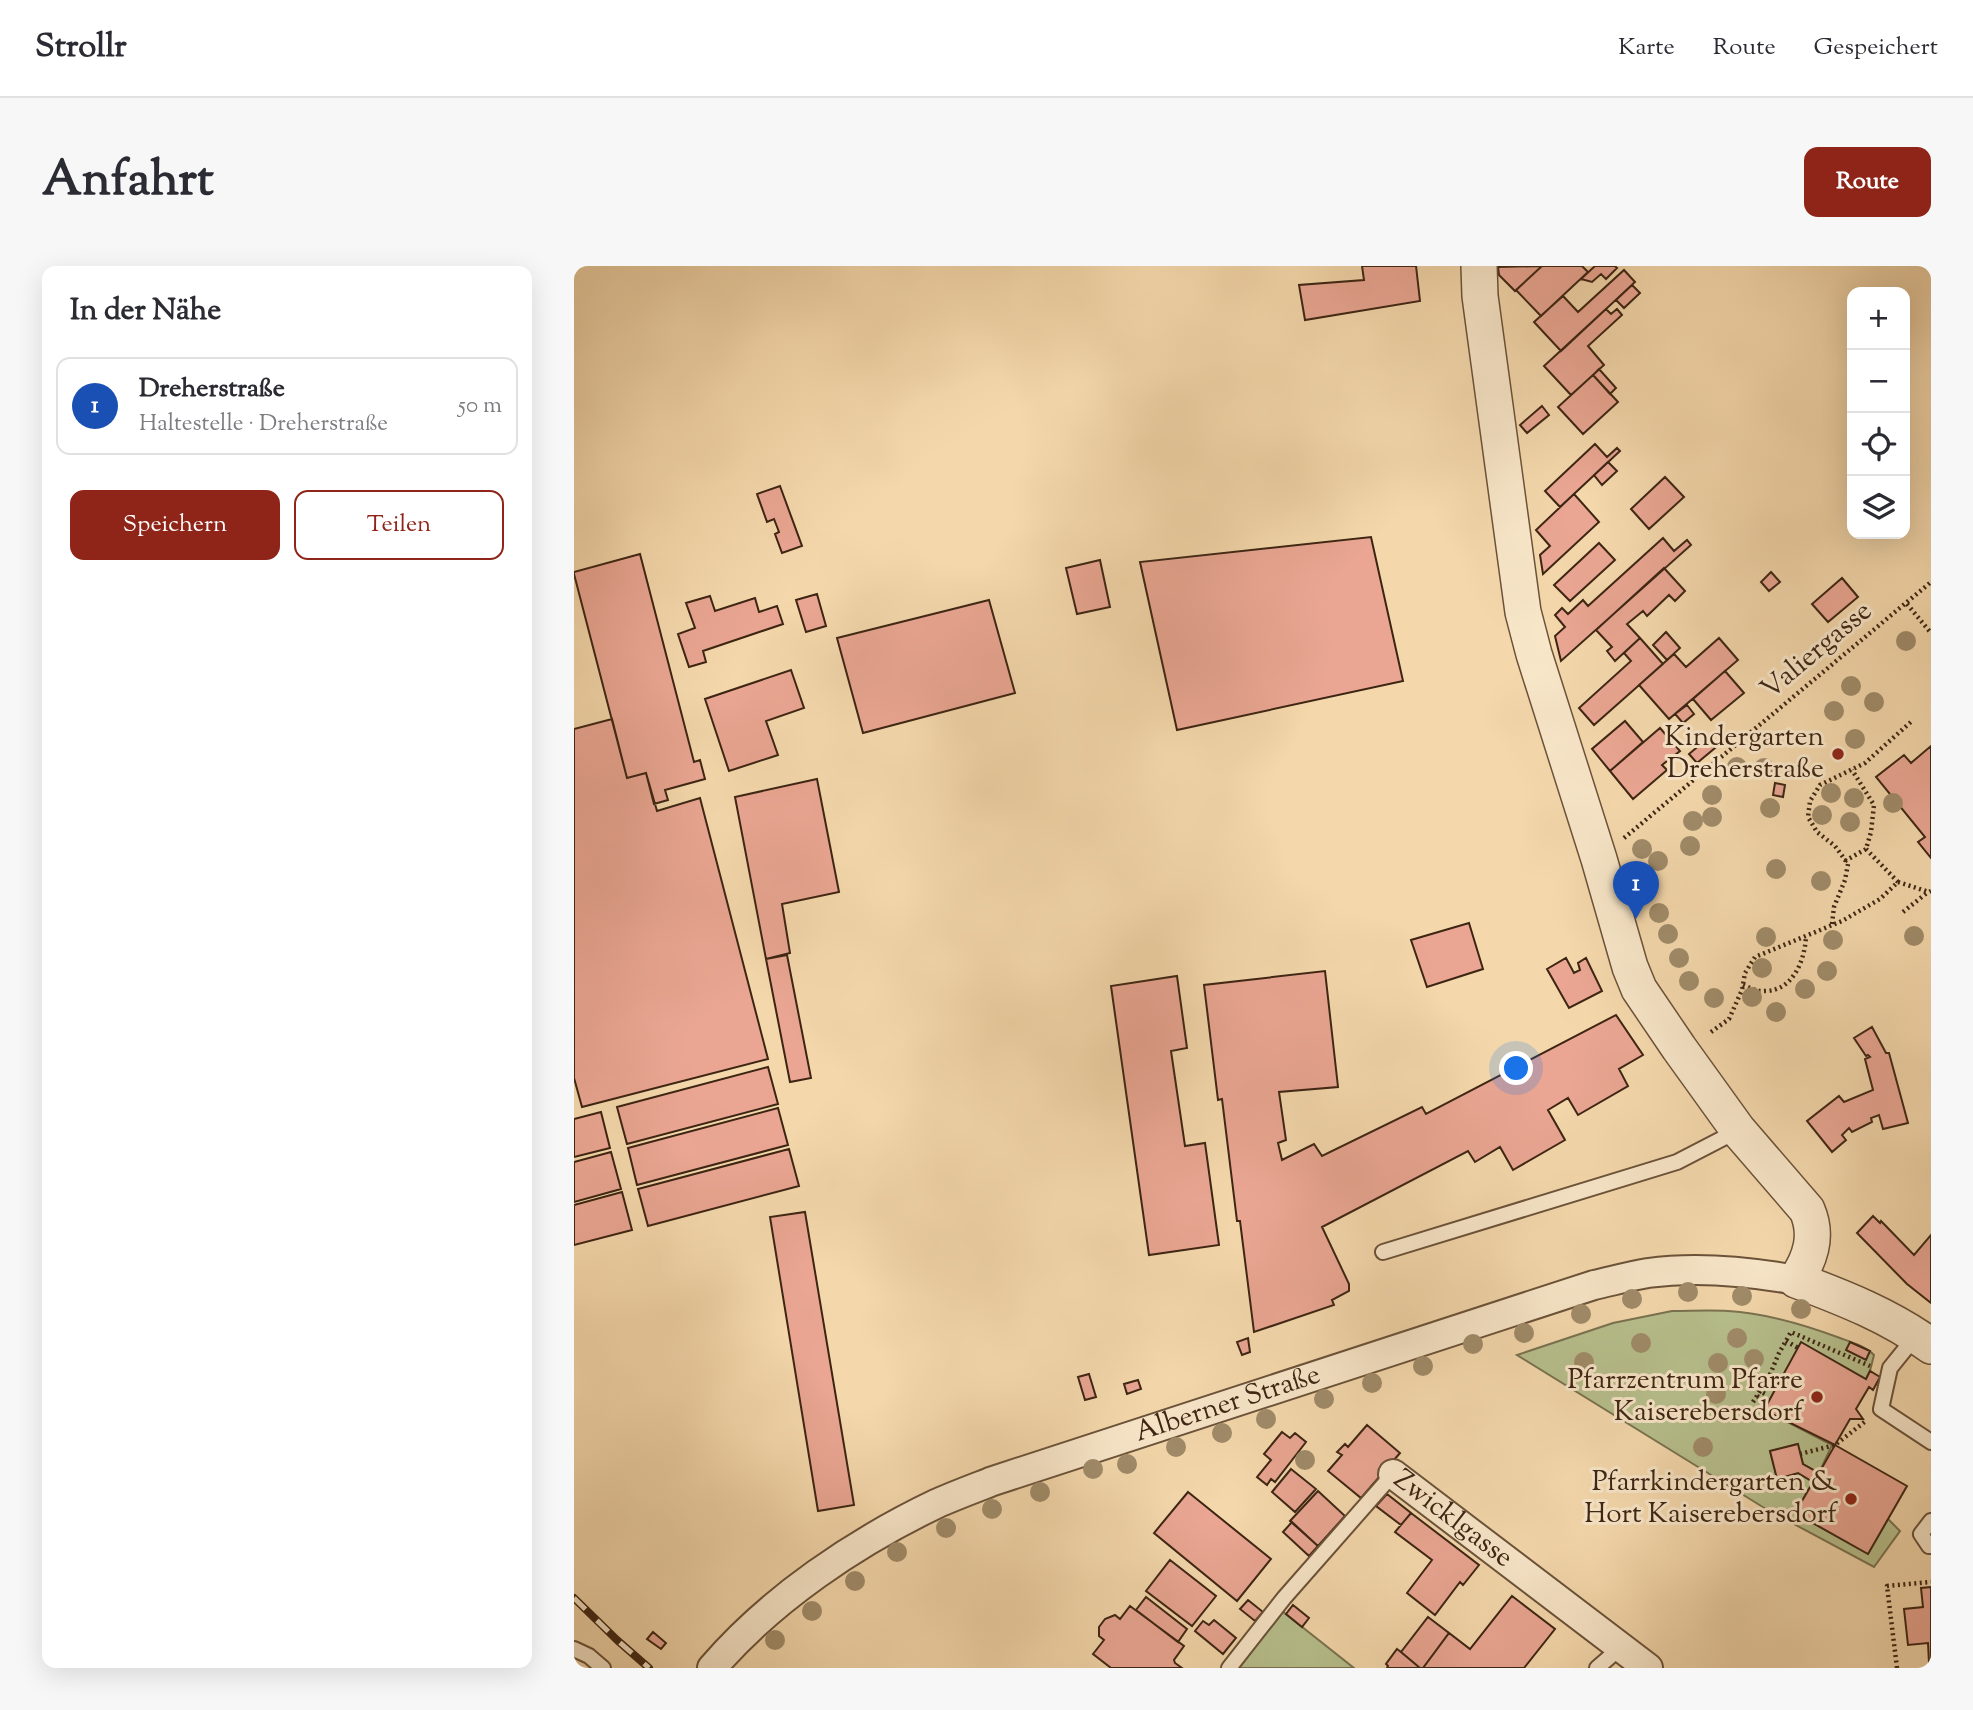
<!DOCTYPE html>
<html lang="de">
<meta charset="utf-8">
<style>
:root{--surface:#fff;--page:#f7f7f7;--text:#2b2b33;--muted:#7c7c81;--line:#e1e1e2;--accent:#8f2418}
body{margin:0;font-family:"Sorts Mill Goudy",serif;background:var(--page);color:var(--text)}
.controls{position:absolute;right:21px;top:21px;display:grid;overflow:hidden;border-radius:14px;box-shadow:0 7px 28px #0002}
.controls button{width:63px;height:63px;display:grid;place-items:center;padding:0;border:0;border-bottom:2px solid var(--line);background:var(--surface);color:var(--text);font:35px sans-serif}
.you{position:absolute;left:943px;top:803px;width:24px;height:24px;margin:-18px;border:5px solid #fff;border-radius:50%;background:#1a73e8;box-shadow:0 0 0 10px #1a73e833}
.badge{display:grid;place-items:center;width:46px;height:46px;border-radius:50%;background:var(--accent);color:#fff;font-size:23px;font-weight:700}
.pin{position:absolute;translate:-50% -58px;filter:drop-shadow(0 2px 4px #0008)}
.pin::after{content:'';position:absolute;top:37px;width:24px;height:21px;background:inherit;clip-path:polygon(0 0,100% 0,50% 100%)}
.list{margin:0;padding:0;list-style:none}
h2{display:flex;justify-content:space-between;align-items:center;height:91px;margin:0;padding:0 28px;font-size:30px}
h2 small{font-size:23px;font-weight:400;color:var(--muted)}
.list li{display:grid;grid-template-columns:46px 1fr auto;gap:21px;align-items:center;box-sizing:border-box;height:98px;margin:0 14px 14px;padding:0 14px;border:2px solid var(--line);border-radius:14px}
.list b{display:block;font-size:26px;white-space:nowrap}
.list p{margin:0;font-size:23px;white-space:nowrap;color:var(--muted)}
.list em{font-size:23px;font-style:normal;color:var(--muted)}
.actions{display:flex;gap:14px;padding:21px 28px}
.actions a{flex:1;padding:16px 0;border:2px solid var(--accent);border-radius:14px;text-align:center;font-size:24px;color:var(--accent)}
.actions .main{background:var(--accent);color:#fff}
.icon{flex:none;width:38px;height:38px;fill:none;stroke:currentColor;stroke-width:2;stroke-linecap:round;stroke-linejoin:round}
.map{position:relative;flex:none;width:1357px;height:1402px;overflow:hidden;border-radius:14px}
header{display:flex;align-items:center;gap:42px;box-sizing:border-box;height:98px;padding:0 35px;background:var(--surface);border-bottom:2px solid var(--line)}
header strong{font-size:33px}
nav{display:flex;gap:38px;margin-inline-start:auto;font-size:24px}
.intro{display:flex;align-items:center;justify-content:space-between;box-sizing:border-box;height:168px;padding:0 42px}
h1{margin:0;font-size:49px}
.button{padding:18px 32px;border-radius:14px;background:var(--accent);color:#fff;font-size:24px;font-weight:700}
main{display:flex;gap:42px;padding:0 42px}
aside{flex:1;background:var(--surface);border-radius:14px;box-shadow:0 7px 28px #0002}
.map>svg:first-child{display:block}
</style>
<header>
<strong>Strollr</strong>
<nav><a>Karte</a><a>Route</a><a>Gespeichert</a></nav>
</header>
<div class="intro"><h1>Anfahrt</h1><a class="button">Route</a></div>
<main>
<aside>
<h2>In der Nähe<small></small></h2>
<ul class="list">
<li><span class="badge" style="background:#1a4fb4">1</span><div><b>Dreherstraße</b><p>Haltestelle · Dreherstraße</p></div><em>50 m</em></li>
</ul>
<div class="actions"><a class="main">Speichern</a><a>Teilen</a></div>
</aside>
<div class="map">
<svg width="1357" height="1402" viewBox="0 0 1357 1402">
<rect width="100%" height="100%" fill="#f4d8ac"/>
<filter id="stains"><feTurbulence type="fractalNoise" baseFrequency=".00286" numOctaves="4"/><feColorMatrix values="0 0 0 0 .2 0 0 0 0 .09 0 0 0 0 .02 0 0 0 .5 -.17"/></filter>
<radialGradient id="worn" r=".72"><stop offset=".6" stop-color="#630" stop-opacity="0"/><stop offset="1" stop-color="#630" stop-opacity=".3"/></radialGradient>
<!-- green -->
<path fill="#b7c08d" stroke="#7a7250" stroke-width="2" d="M1098 1045C1117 1045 1135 1044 1154 1045 1191 1047 1231 1059 1266 1072 1277 1076 1291 1080 1300 1089L1296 1105 1292 1113 1190 1144 1258 1179 1245 1207 1229 1198 1223 1178 1196 1185 1203 1212 1224 1207 1239 1216 1221 1247 1294 1288 1314 1253 1326 1265 1300 1301 1192 1243 943 1089 1039 1057Z
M708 1345 780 1402H665Z"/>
<!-- building -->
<path fill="#eaa693" stroke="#3d2513" stroke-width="2" d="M788 0H842L846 35 731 54 725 19 790 14Z
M968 0 941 25 925 9 924 1Z
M968 0H1008L1014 6 967 50 942 24Z
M1021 0H1041L1043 2 1032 13 1027 8 1018 16 1007 13Z
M1050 4 1061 16 987 85 960 56 989 30 1004 46Z
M1058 19 1066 27 1050 42 1042 34Z
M1032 43 1037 48 1043 43 1048 49 1014 80 1030 99 997 129 970 100Z
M1025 103 1042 122 1036 128 1019 109Z
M1019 109 1044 136 1009 168 984 141Z
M968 140 975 149 953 167 946 159Z
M1021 178 1033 191 1043 182 1046 185 986 241 971 225Z
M1034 196 1043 205 1028 219 1020 209Z
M1091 211 1110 231 1075 263 1057 243Z
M206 220 228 280 208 287 201 268 205 266 200 253 193 256 183 228Z
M1000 228 1025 256 969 308 966 289 976 280 962 264Z
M797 271 829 415 603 464 566 296Z
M1089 272 1100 285 1113 274 1117 279 987 395 981 370 991 361 981 349 988 342 994 348 1009 334 1014 340Z
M1025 277 1041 294 996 335 980 319Z
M66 288 120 496 126 494 131 513 91 524 94 534 80 538 72 507 53 512 0 308V306Z
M526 294 536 341 503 348 492 302Z
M1090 302 1111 325 1101 335 1095 329 1073 350 1069 345 1053 358 1066 372 1041 395 1033 385 1038 381 1022 364Z
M1197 306 1206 316 1195 325 1187 316Z
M1268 312 1284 331 1254 356 1238 338Z
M243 328 252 360 232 366 222 334Z
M136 330 141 345 181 332 185 346 203 340 209 358 129 385 132 396 115 401 104 368 121 362 112 337Z
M415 334 441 427 289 467 263 372Z
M1092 366 1106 382 1093 394 1079 379Z
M1066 372 1089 398 1020 459 1005 442 1057 395 1050 387Z
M1145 372 1164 394 1095 453 1065 419 1100 388 1112 401Z
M217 404 230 442 192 455 204 489 155 505 131 433Z
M1151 405 1170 427 1137 454 1119 433Z
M1113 439 1120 448 1109 457 1101 448Z
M38 453 53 512 72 507 83 545 126 532 194 793 8 841 0 812V463Z
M1051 455 1069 476 1036 505 1018 483Z
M1086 462 1106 485 1088 499 1093 504 1059 533 1036 505Z
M1134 472 1141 482 1123 497 1115 488Z
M1357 480V592L1344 576 1351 571 1302 511 1330 489 1337 497Z
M243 513 265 626 208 638 216 687 192 693 161 531Z
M1201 517 1211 519 1209 531 1199 529Z
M895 657 909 703 853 721 837 674Z
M213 689 237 812 216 816 192 693Z
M992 692 1000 707 1006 704 1004 697 1012 692 1028 725 995 742 973 703Z
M751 705 764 821 705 826 712 874 704 877 708 894 740 878 748 890 848 841 852 848 1042 749 1069 789 1045 803 1054 820 1004 849 994 832 974 844 991 874 939 904 926 881 901 896 894 885 748 961 775 1018V1025L758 1034 760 1039 680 1066 666 955H663L648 833 644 834 630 719Z
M603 710 613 782 597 785 611 880 631 877 645 979 575 989 537 720Z
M1298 761 1312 787H1315L1334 857 1309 863 1305 849 1297 852 1298 856 1278 866 1275 862 1268 869 1272 874 1258 886 1233 855 1265 830 1270 836 1299 824 1291 793 1296 791 1294 789 1292 790 1280 772Z
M194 801 204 838 53 878 43 841Z
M204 842 214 879 63 919 54 882Z
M27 846 36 882 0 891V853Z
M215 883 225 920 74 960 64 923Z
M37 886 47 923 0 936V896Z
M48 926 58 964 0 979V939Z
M231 946 280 1239 244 1245 196 951Z
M1299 950 1306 957 1307 955 1340 989 1357 969V1037L1333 1018 1283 967Z
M674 1072 676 1086 668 1089 663 1076Z
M1227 1076 1292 1113 1296 1105 1306 1111 1299 1124 1295 1121 1282 1143 1289 1153H1276L1261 1179 1190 1144Z
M1276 1076 1296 1085 1292 1094 1272 1084Z
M515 1108 522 1131 511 1134 504 1111Z
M564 1114 567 1123 553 1128 550 1118Z
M793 1159 826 1187 787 1232 754 1205 768 1189 763 1186 771 1178 774 1181Z
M708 1166 716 1172 721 1167 732 1176 701 1216 697 1213 693 1219 683 1211 697 1194 690 1188Z
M1224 1178 1229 1198 1245 1207 1261 1179 1333 1220 1294 1288 1221 1247 1239 1216 1224 1207 1203 1213 1196 1185Z
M717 1203 742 1223 721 1246 698 1226Z
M744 1225 771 1250 744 1280 716 1255Z
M614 1226 697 1293 663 1335 580 1267Z
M813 1228 837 1247 827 1259 802 1240Z
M837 1247 905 1299 889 1319 886 1316 861 1349 833 1327 858 1294 821 1266Z
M718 1256 744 1280 735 1290 709 1266Z
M596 1294 642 1330 618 1360 572 1325Z
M1357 1321V1397H1355L1354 1377 1334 1379 1330 1343 1349 1341 1347 1322Z
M938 1330 981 1363 950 1402H849L875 1367 896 1383Z
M572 1331 613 1363 604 1376 562 1344Z
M674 1334 689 1346 681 1355 666 1343Z
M719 1339 735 1352 728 1361 712 1348Z
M556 1340 610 1380 600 1394 601 1397 608 1402H537L519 1388 530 1374 525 1370V1361L531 1353 541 1349 546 1353Z
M854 1351 875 1367 849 1402H846L827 1386Z
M640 1354 662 1372 649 1388 621 1365 629 1355 635 1359Z
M79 1366 92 1377 87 1383 73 1373Z
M823 1383 827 1386 846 1402H813L814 1400 812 1398Z"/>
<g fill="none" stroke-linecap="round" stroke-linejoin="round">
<!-- service casing -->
<g stroke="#6b5239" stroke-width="18">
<path id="service" d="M809 986 1103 896 1163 865
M1341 1071 1316 1102 1307 1143 1357 1176
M1357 1255 1347 1268 1355 1280H1357
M0 1383 15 1390 29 1402
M655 1402 710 1332 819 1208
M1023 1402 1046 1382"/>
</g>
<!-- minor casing -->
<g stroke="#6b5239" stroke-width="32">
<g id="minor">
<path id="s1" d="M819 1208 1074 1402"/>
<path id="s2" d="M138 1402C197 1333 282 1276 364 1237 382 1229 401 1222 419 1215L1020 1019C1038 1015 1056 1010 1074 1007 1124 1000 1173 1005 1222 1014"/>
</g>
</g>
<!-- tertiary casing -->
<g stroke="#6b5239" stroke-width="38">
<path id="tertiary" d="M905 0 906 30 949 346 960 388 1025 593 1056 701 1065 723 1105 782 1164 864 1233 944C1244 969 1237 992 1222 1014 1270 1032 1316 1050 1357 1080"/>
</g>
<!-- path -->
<path stroke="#3d2513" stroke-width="4.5" stroke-dasharray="2 3.5" stroke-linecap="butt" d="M1333 338 1357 367
M1050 572 1357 316
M1292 583 1324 616
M1271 595 1292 583 1297 566 1300 539 1278 504
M1329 646 1354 626
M1258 658 1260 641 1271 614 1274 598 1261 580 1243 566 1234 551 1236 535 1246 519 1291 497 1338 455
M1169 719C1176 722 1184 726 1191 725 1219 725 1231 694 1232 670
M1137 766 1155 753 1168 724 1171 707 1181 691 1268 655 1306 633 1324 616 1355 626 1357 625
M1212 1075 1224 1082
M1197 1122 1192 1118 1205 1087 1217 1066 1296 1100
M1183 1130 1194 1137
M1179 1136 1186 1125 1193 1129
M1226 1188 1261 1179 1293 1154
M1323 1402 1313 1320 1357 1316"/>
<!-- service -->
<use href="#service" stroke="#f8e6c9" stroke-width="14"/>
<!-- minor -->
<use href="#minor" stroke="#f8e6c9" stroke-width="28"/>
<!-- tertiary -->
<use href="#tertiary" stroke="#f8e6c9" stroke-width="35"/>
<!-- rail casing -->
<g stroke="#3d2513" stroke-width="8">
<path id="rail" d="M0 1332 43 1374 75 1402"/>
</g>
<!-- rail -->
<use href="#rail" stroke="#f8e6c9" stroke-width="5" stroke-dasharray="16" stroke-linecap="butt"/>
</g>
<!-- trees -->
<g fill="#a08b69">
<circle cx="1332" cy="375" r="10"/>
<circle cx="1277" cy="420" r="10"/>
<circle cx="1300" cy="436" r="10"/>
<circle cx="1260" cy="445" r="10"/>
<circle cx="1281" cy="473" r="10"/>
<circle cx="1163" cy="501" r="10"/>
<circle cx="1190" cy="502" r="10"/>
<circle cx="1257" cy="527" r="10"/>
<circle cx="1138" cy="529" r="10"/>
<circle cx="1280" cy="532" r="10"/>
<circle cx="1319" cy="537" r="10"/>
<circle cx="1196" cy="542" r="10"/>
<circle cx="1248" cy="549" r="10"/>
<circle cx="1138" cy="551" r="10"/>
<circle cx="1119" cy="555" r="10"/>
<circle cx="1276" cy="556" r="10"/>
<circle cx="1116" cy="580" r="10"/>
<circle cx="1068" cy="583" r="10"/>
<circle cx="1084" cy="595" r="10"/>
<circle cx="1202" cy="603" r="10"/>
<circle cx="1247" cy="615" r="10"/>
<circle cx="1071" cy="616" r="10"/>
<circle cx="1085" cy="647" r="10"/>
<circle cx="1094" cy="668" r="10"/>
<circle cx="1340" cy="670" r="10"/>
<circle cx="1192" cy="671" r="10"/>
<circle cx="1259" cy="674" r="10"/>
<circle cx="1105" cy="692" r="10"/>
<circle cx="1188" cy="702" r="10"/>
<circle cx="1253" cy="705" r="10"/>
<circle cx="1115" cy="715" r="10"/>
<circle cx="1231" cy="723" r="10"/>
<circle cx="1178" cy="731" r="10"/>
<circle cx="1140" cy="732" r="10"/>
<circle cx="1202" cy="746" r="10"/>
<circle cx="1114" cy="1026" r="10"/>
<circle cx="1168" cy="1030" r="10"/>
<circle cx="1058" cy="1033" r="10"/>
<circle cx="1227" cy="1043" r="10"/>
<circle cx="1007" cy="1048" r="10"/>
<circle cx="950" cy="1067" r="10"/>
<circle cx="1163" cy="1072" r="10"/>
<circle cx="1067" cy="1077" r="10"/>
<circle cx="899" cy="1078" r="10"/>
<circle cx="1180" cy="1093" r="10"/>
<circle cx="1010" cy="1096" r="10"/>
<circle cx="1144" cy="1097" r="10"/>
<circle cx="849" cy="1100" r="10"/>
<circle cx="798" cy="1117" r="10"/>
<circle cx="1142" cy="1128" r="10"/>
<circle cx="750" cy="1133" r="10"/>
<circle cx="692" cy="1153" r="10"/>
<circle cx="648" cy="1167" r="10"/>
<circle cx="602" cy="1181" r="10"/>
<circle cx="1129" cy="1181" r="10"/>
<circle cx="731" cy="1194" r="10"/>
<circle cx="553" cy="1198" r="10"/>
<circle cx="519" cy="1203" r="10"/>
<circle cx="466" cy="1226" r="10"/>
<circle cx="418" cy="1243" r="10"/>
<circle cx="372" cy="1262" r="10"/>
<circle cx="323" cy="1286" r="10"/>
<circle cx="281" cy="1315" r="10"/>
<circle cx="238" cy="1345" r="10"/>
<circle cx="201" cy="1374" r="10"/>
</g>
<!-- markers -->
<g fill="#8f2418" stroke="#f8e6c9" stroke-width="2.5">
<circle cx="1264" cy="488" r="7"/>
<circle cx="1243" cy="1131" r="7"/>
<circle cx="1277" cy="1233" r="7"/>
</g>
<g text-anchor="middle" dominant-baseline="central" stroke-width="6" stroke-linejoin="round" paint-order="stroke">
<!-- street labels -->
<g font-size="28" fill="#3d2513" stroke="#f8e6c9">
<text transform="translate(1243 385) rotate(-40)">Valiergasse</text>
<text stroke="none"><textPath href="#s2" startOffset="588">Alberner Straße</textPath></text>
<text stroke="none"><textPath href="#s1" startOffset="75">Zwicklgasse</textPath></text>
</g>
<!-- poi labels -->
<g font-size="28" fill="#3d2513" stroke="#f8e6c9" text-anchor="end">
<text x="1250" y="472">Kindergarten<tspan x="1250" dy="32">Dreherstraße</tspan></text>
<text x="1229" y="1115">Pfarrzentrum Pfarre<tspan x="1229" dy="32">Kaiserebersdorf</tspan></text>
<text x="1263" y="1217">Pfarrkindergarten &amp;<tspan x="1263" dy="32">Hort Kaiserebersdorf</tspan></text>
</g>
</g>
<rect width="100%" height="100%" filter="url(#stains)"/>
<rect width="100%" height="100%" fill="url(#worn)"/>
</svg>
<div class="controls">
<button>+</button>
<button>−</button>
<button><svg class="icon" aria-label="locate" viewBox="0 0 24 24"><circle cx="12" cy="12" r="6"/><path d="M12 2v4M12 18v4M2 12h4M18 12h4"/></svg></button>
<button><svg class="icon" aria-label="layers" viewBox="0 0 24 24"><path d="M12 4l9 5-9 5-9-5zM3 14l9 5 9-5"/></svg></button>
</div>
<div class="you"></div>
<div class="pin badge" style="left:1062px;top:653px;background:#1a4fb4">1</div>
</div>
</main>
